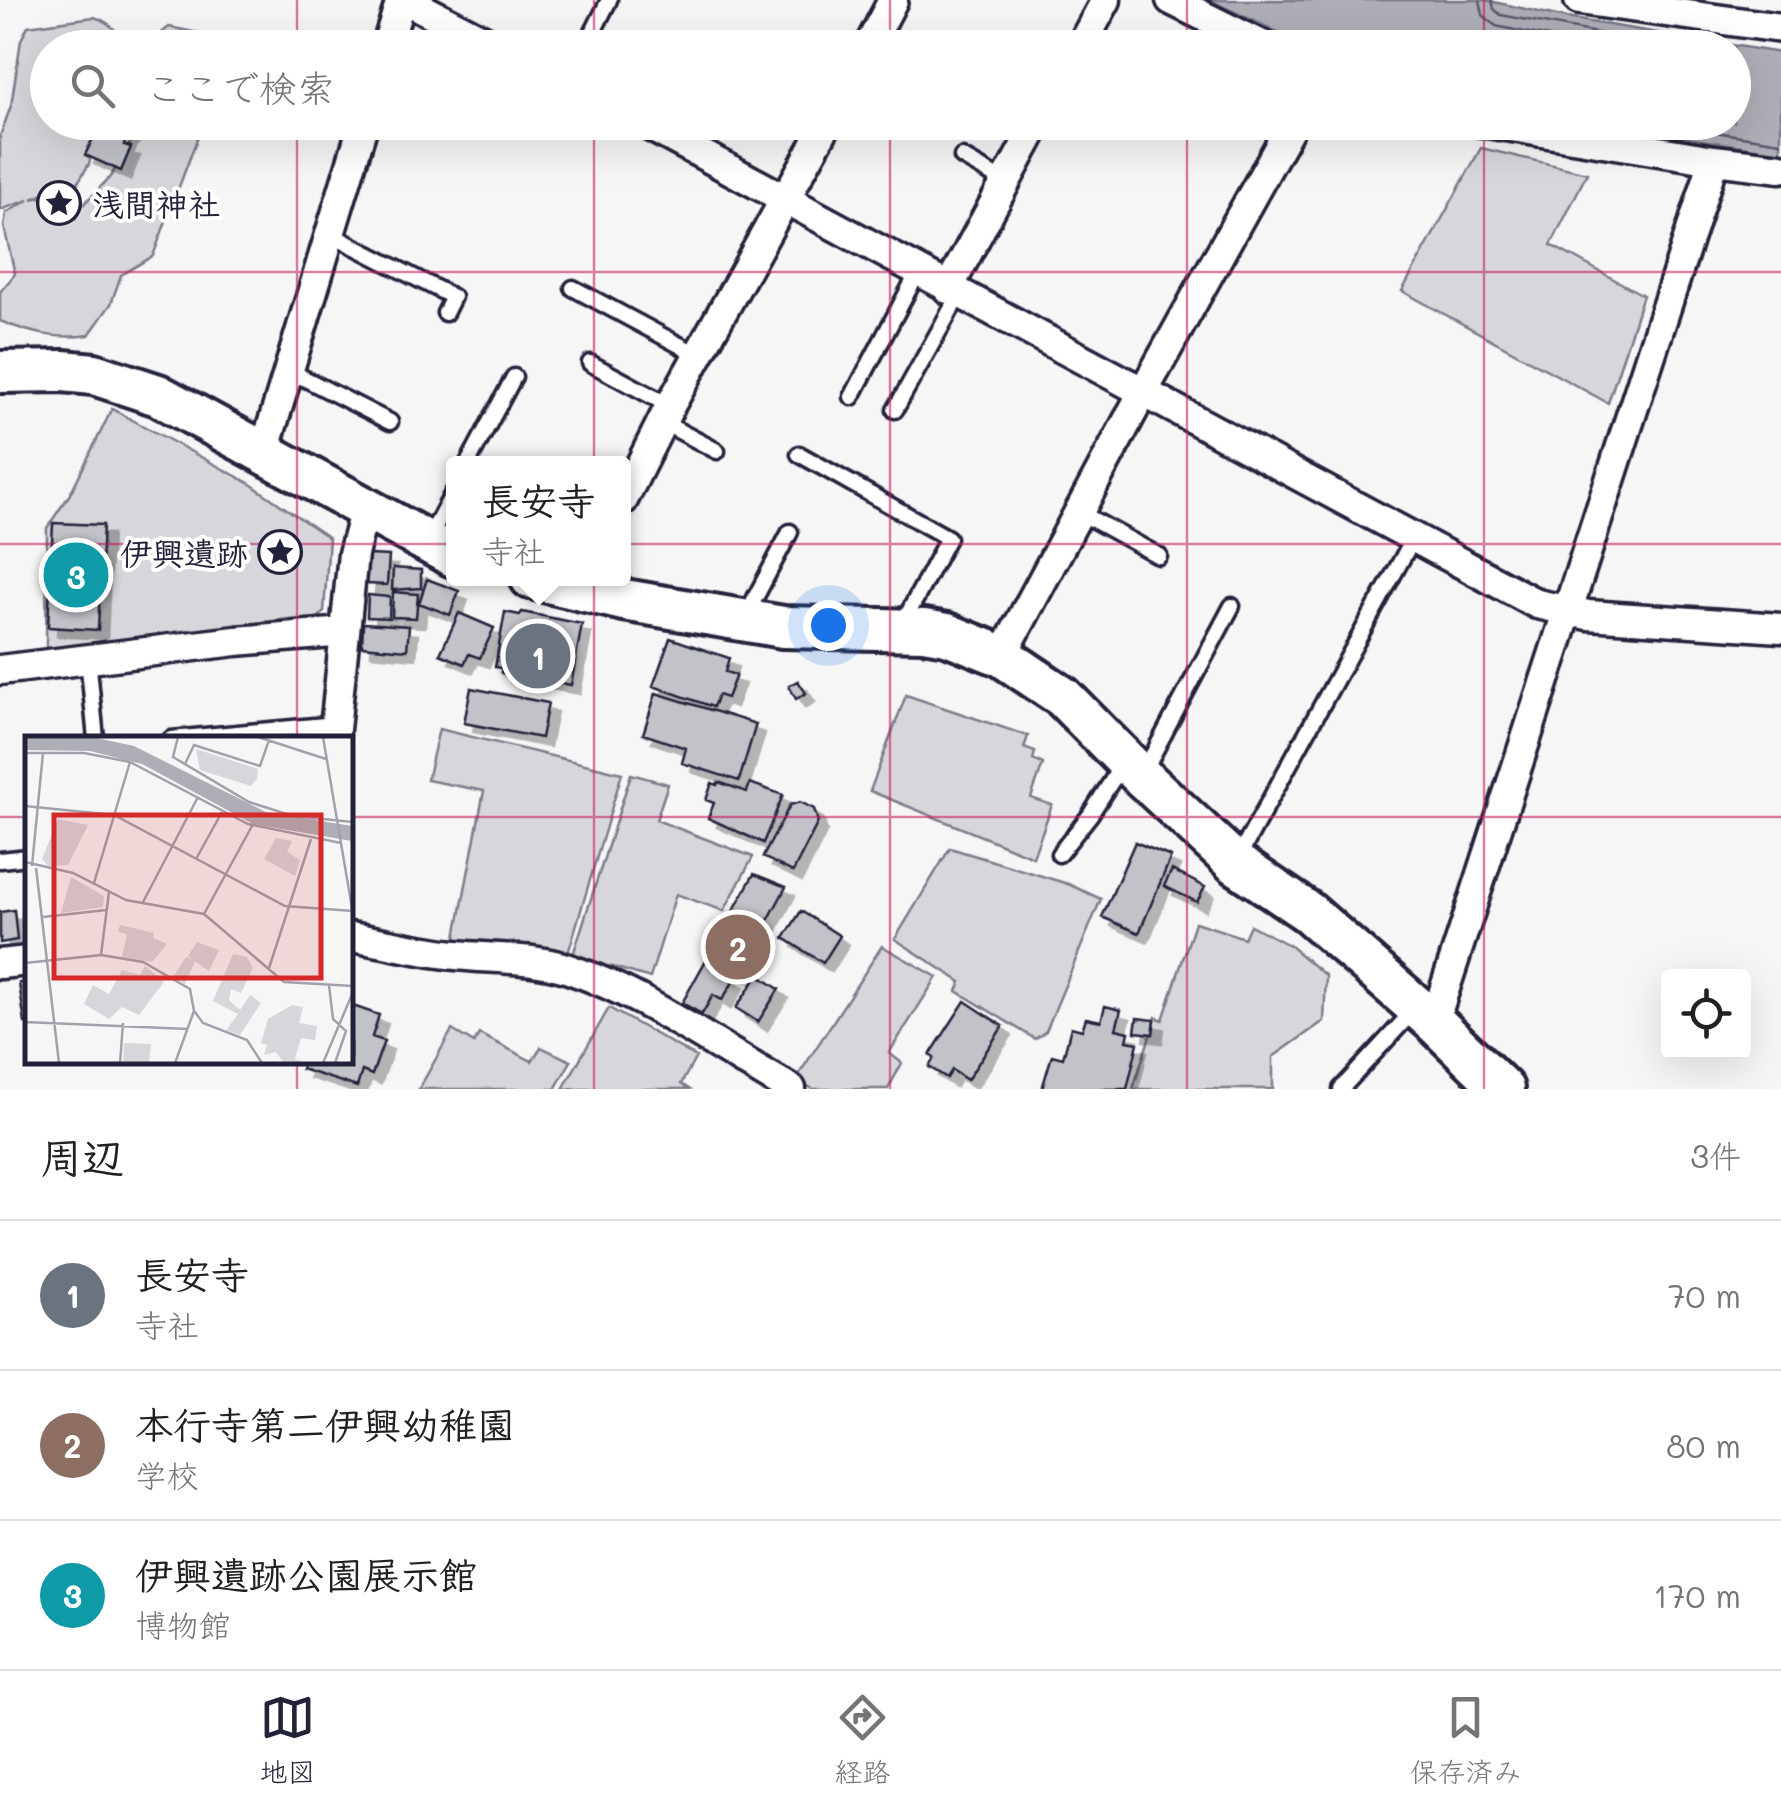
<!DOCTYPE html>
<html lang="ja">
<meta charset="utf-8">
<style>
:root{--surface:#fff;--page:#f6f6f6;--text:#202124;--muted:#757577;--line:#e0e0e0;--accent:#22223b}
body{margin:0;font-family:Mali,"Klee One",sans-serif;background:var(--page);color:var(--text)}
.controls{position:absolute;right:30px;bottom:30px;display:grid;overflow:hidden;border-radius:10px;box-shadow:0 10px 40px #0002}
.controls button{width:90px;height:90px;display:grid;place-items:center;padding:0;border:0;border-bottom:2px solid var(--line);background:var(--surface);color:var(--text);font:50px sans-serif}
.you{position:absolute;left:828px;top:625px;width:35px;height:35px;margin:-25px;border:8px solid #fff;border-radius:50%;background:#1a73e8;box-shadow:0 0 0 15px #1a73e833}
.badge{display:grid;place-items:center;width:65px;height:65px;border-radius:50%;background:var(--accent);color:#fff;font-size:32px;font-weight:700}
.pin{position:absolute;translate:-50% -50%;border:5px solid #fff;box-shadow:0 2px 10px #0006}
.popup{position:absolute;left:446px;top:456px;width:185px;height:130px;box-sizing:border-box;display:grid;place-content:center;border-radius:10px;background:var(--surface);filter:drop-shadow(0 2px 8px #0005);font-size:32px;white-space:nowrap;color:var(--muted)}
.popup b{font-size:38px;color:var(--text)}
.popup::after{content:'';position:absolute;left:50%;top:100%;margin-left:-20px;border:20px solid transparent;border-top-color:var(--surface)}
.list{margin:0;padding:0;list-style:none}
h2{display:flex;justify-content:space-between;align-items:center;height:130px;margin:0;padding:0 40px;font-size:42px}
h2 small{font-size:32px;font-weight:400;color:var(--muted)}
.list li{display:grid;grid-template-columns:65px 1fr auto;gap:30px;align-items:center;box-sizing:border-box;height:150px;padding:0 40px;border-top:2px solid var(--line)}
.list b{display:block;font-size:38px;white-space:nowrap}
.list p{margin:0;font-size:32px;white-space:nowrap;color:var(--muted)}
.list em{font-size:32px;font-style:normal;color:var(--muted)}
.icon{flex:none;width:55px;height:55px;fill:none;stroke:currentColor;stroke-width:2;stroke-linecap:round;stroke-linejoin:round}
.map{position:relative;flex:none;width:1781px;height:1089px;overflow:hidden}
.search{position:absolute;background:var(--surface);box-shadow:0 10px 40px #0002;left:30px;right:30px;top:30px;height:110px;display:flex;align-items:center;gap:25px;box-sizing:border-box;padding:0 35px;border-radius:55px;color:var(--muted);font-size:38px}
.sheet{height:580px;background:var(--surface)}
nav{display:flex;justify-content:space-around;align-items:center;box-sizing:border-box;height:140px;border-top:2px solid var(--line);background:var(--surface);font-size:28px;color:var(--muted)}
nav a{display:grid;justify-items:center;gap:5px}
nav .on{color:var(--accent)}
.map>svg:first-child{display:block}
</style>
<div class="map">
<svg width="1781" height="1089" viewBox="0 0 1781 1089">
<defs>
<filter id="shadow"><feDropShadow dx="9" dy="9" stdDeviation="0" flood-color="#0004"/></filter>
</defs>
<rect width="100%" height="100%" fill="#f6f6f7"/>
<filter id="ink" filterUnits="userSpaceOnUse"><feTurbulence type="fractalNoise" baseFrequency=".01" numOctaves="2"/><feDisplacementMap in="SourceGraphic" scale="20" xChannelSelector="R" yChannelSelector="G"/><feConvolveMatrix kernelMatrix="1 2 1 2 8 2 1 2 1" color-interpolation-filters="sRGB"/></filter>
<g filter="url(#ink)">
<!-- green -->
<path fill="#d7d7db" stroke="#7c7c8b" stroke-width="2.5" d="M94 17C120 25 114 40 137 47L48 48V122L102 123 98 125 89 164 74 189 48 192 32 199 56 194 63 197 67 222 76 218 80 208 111 176 142 123H203L153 256 121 275 111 304 89 335C57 340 30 333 0 321V292L15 274 4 227 6 213 29 200 0 210V136L11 106 21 40 28 26Z
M169 27 203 34 218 47H144Z
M1481 148 1587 173 1551 245 1643 295 1608 403 1402 291Z
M112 409 249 483 329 538 324 612 315 621 293 623 288 619 46 649 47 528 70 494Z
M906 695 1028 736 1024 748 1035 752 1033 760 1043 764 1031 798 1052 805 1033 857 870 791Z
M439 729 622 773 566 960 454 947 484 791 427 780Z
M631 774 668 784 656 820 753 857 724 911 676 894 650 978 610 966 596 971 571 961Z
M950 848 1068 884 1101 899 1046 1031 1035 1039 957 991 961 982 895 939Z
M1195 922 1244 938 1250 925 1289 945 1326 976 1324 1021 1273 1057V1089H1133L1156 1017 1163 1020Z
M882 946 937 977 889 1053 902 1063 888 1089H813L796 1079Z
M609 1008 696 1057 681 1084 689 1089H563Z
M452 1030 474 1043 479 1034 532 1061 541 1047 571 1061 555 1089H419Z"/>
<!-- water -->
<path fill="#aeaeb7" stroke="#767685" stroke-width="2.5" d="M1209 0H1485L1566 18 1781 53V152L1586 123 1734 122V48L1310 47Z"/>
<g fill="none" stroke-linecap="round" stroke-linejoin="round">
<!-- shore -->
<path stroke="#5a5a6d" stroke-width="2.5" d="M1480 0 1483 15 1496 26 1602 48
M1492 0 1494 9 1501 15 1677 48
M1648 122 1781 142"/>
</g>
<!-- building -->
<path fill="#c2c2c9" stroke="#22223b" stroke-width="2.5" filter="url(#shadow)" d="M108 122 134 124 124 145 131 147 121 171 85 155 96 132 102 135Z
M53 523 103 525 98 630 48 627Z
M369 555 389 556 387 585 366 584Z
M393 568 421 570V588L392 590Z
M427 579 459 591 450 615 419 603Z
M393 592 418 594 416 618 392 617Z
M368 595 390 597 389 618 367 617Z
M505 612 520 615 522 612 582 624 571 685 501 673V668L495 667Z
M459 613 494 628 480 658 469 654 464 664 440 654Z
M363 623 409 626 407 650 362 646Z
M670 638 729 658 725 672 736 675 727 698 718 695 713 707 653 686Z
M798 681 806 693 796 699 789 686Z
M471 688 548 703 541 738 464 723Z
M656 693 756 724 739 781 682 763 686 748 643 734Z
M718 782 747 792 750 783 783 795 763 843 708 818 714 803 706 800 712 783 717 785Z
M800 802 814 809 818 822 793 872 763 857 790 805Z
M1135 842 1171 857 1139 933 1102 917Z
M1172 870 1205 887 1197 902 1164 886Z
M754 874 786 887 764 928 750 922 745 931 758 937 744 962 734 958 725 973 735 979 722 1000 713 995 702 1014 682 1003Z
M14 910 17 940 0 943V912Z
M801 911 840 936 823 963 784 938Z
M758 975 779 989 758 1022 736 1008Z
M28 982V1023H25L19 983Z
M965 1001 1003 1026 967 1080 952 1070 947 1078 929 1067 934 1058 930 1055Z
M350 1005 379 1015 372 1037 384 1041 372 1075 362 1071 357 1087 301 1069 303 1062H350Z
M1105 1006 1121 1010 1116 1029 1129 1032 1127 1041 1138 1043 1127 1089H1042L1052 1055 1063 1058 1071 1027 1082 1030 1086 1018 1101 1021Z
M1137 1018 1155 1020 1153 1034 1135 1032Z"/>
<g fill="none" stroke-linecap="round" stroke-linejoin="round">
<!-- lane casing -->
<g stroke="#22223b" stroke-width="21">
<path id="lane" d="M585 48 609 0
M962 157 1005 182
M330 234 453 297 445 313
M573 288 698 355
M590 363 670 406
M288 370 390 422
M852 397 918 272
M895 410 959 295
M662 422 717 451
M799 454 948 538 902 625
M468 463 514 377
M1079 512 1159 556
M429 538 453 493
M752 621 754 600 790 532
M88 658 96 739
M171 739 336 724
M1143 773 1232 606
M1059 854 1090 815 1122 765
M1238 858 1414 537
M0 860 28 857
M1341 1089 1415 1009"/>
</g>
<!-- street casing -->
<g stroke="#22223b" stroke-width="35">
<path id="street" d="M406 0 499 48
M1171 0 1268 48
M1579 0 1781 28
M386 48 401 0
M868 48 893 0
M1080 48 1106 0
M642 122 1537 604 1588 615 1781 628
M1481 122 1714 160 1781 168
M948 289 1038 122
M264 452 364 122
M623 500 670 406 828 122
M1002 656 1142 394 1293 122
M0 670 236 641 345 632
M334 739 353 554 365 509
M350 937C385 942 420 952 456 955 494 959 532 957 569 969 649 996 718 1048 791 1089
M0 964 28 961
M1434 1022 1714 160"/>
</g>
<!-- secondary casing -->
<g stroke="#22223b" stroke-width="48">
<path id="secondary" d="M0 372 63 371 94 374 158 395 453 556
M531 578 624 600 783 627 924 630 947 634 1002 656 1063 697 1141 776 1235 863 1308 912 1434 1022 1503 1089"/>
</g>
<!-- lane -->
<use href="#lane" stroke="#fff" stroke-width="14"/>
<!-- street -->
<use href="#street" stroke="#fff" stroke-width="28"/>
<!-- secondary -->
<use href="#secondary" stroke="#fff" stroke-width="40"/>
</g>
</g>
<!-- grid -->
<path fill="none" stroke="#c2185b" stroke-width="2.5" stroke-opacity="0.55" d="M297 0V48M594 0V48M890 0V48M1187 0V48M1484 0V48M297 122V739M594 122V1089M890 122V1089M1187 122V1089M1484 122V1089M0 272H1781M0 544H1781M0 817H28M350 817H1781M297 1062V1089"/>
<!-- icons -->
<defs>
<g id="sight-ring" transform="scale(2.25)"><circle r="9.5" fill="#fff" stroke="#22223b" stroke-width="1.5"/><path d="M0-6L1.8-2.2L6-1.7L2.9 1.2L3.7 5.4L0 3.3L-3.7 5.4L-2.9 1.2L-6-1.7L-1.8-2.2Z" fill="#22223b"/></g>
</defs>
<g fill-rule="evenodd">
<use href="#sight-ring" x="59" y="203"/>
<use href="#sight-ring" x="280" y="552"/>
</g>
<g text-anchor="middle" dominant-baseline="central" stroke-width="8" stroke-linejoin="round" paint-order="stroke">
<!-- poi labels -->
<g font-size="32" font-weight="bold" fill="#22223b" stroke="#fff" text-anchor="start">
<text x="92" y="203">浅間神社</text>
<text x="248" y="552" text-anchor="end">伊興遺跡</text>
</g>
</g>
<!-- overview -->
<g transform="translate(25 736)">
<rect width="328" height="328" fill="#f6f6f7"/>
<path d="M171 13 233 33 232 43 226 50 175 34ZM33 83 63 89 43 129 23 130 17 123ZM251 102 267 105 262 116 275 124 270 140 239 123ZM46 141 79 160 78 171 36 177ZM95 189 129 197 128 202 142 208 127 226 97 221 102 198 93 196ZM172 206 194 214 184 235 170 225 160 248 148 241 161 221 168 224 163 220ZM208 218 222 221 228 232 216 257 206 253 204 264 215 274 225 259 236 267 215 299 201 294 213 278 188 265ZM120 230 139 246 114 279 97 271 84 283 59 268 68 249 84 258 97 234 115 239ZM267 269 278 271 274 287 292 290 290 304 276 302 270 323 280 327H259L251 316 239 319 242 309 236 307 243 283ZM99 307 126 308 124 327H98Z" fill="#d7d7db"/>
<path d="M0 1H67L109 10 241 76 327 90V105L228 88 117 28 65 15 0 14Z" fill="#aeaeb7"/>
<path fill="none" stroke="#a1a1ac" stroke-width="2.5" d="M153 1 148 21 224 66 268 80 328 86M233 1 301 23M298 1 328 178M0 17H59L105 26 223 88 316 107M160 28 169 9 235 30 244 4M0 70 89 79 260 170 328 175M171 123 197 76M0 126 48 137 101 164 179 178 259 246 328 250M7 130 18 17M11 132 34 327M69 147 105 26M117 168 173 61M179 178 227 90M18 181 81 174M76 219 118 226 165 253 169 275 150 327M0 227 76 219 84 156M244 232 286 103M304 249 308 283 321 295 310 327M170 276 178 287 222 304 237 327M0 286 163 293M95 327 98 287M298 327 328 256"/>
<path fill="#d62828" fill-opacity="0.15" stroke="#d62828" stroke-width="5" d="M29 79H296V242H29Z"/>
<rect width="328" height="328" fill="none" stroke="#22223b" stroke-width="5"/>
</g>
</svg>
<div class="controls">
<button><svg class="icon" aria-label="locate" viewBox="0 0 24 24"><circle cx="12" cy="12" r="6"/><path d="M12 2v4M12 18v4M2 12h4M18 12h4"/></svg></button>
</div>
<div class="you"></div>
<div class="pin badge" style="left:538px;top:656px;background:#6b7280">1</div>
<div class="popup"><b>長安寺</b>寺社</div>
<div class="pin badge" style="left:738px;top:947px;background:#8d6e63">2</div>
<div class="pin badge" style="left:76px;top:575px;background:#0f9aa8">3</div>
<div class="search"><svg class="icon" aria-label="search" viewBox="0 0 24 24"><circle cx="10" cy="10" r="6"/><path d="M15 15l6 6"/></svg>ここで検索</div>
</div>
<section class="sheet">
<h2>周辺<small>3件</small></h2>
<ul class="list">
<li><span class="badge" style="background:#6b7280">1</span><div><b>長安寺</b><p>寺社</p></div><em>70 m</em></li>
<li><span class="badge" style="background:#8d6e63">2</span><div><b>本行寺第二伊興幼稚園</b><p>学校</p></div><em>80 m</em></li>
<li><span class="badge" style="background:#0f9aa8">3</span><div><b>伊興遺跡公園展示館</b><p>博物館</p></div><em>170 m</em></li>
</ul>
</section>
<nav>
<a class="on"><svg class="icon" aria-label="map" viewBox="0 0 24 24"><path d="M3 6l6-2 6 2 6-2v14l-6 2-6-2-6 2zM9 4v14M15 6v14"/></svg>地図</a>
<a><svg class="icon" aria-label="directions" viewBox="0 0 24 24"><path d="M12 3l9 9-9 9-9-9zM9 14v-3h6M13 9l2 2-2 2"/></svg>経路</a>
<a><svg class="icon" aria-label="saved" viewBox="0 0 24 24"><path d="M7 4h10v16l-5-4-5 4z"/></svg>保存済み</a>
</nav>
